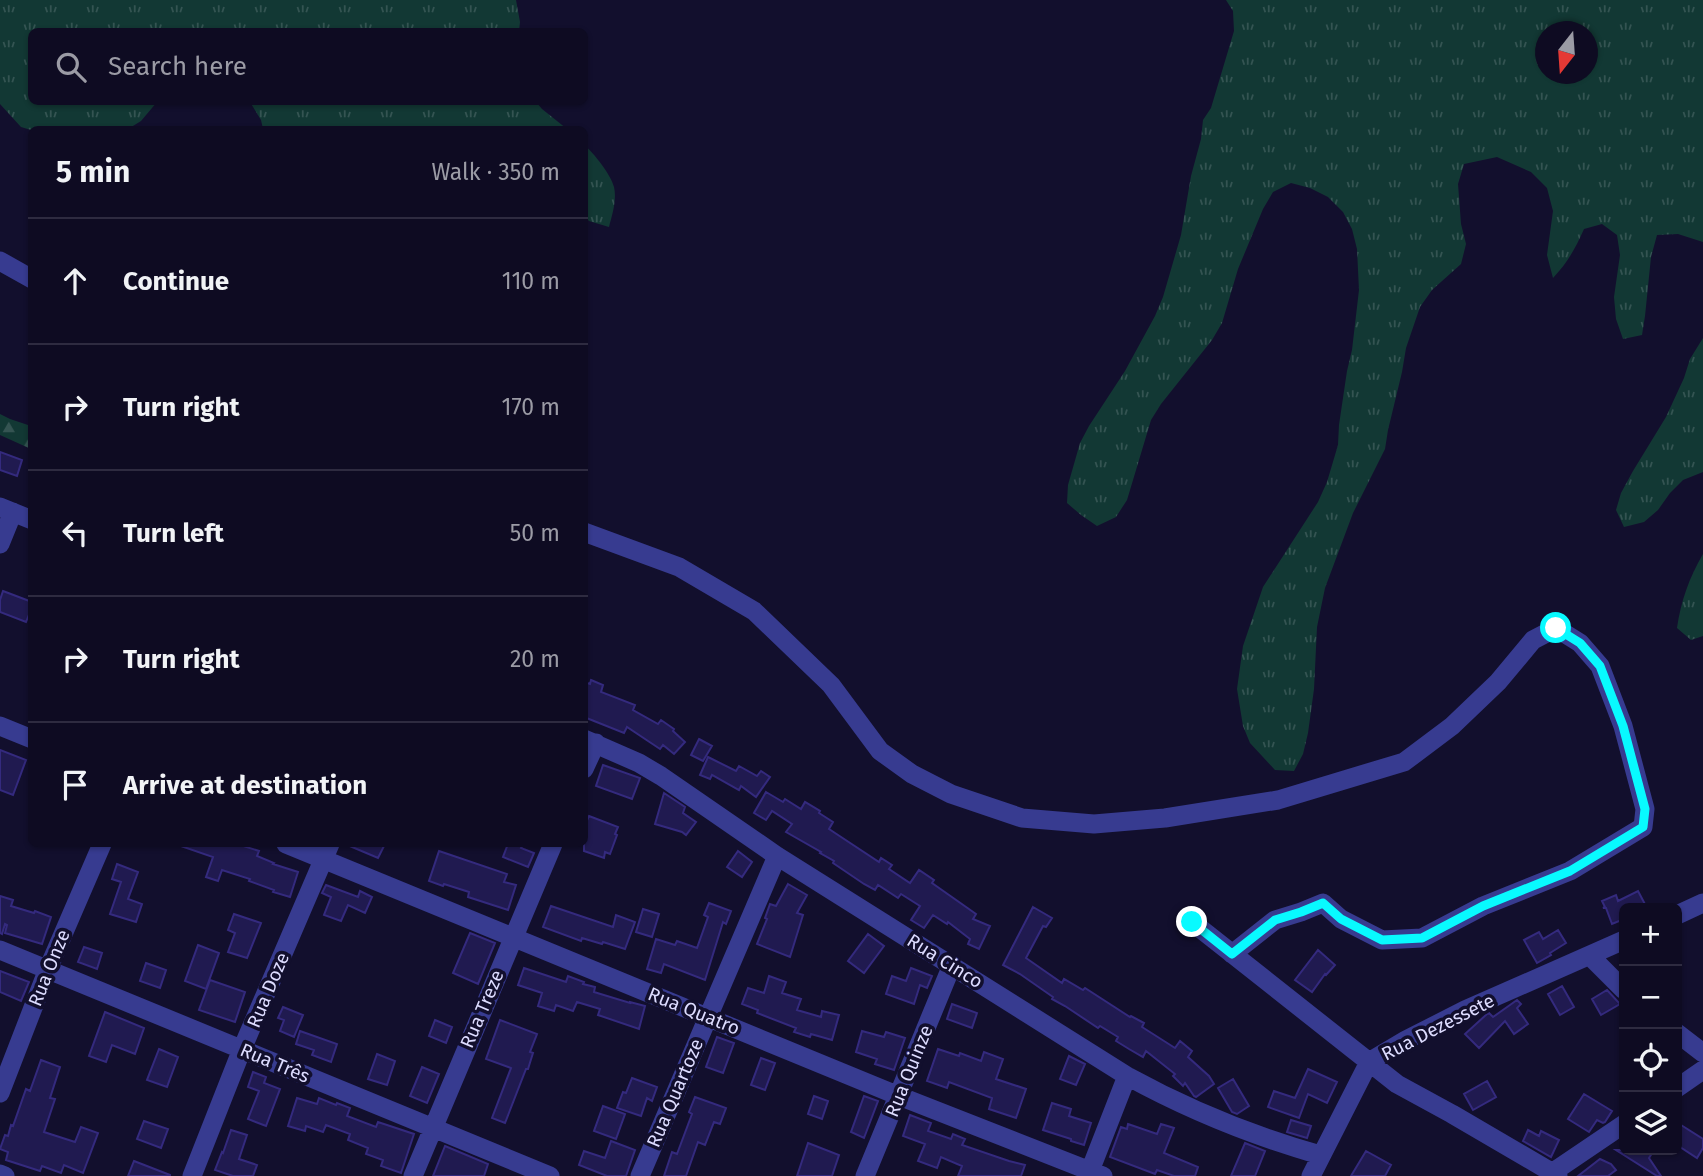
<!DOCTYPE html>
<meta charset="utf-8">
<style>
:root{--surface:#0e0b22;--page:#1c192f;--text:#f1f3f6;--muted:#9b9ba5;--line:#2e2b40}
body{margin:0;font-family:"Fira Sans",sans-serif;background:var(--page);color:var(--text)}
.controls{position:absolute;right:21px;bottom:21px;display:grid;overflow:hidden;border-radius:10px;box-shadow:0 2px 5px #0004}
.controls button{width:63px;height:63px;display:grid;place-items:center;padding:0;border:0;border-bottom:2px solid var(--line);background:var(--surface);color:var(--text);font:35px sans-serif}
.compass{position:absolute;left:1535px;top:21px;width:63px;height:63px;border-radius:50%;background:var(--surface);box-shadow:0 2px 5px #0004;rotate:197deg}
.stop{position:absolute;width:21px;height:21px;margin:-16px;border:5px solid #08faff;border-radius:50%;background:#fff}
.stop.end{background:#08faff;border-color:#fff;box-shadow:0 2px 7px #0008}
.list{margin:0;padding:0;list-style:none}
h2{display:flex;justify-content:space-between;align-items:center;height:91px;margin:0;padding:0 28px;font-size:30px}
h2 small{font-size:23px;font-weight:400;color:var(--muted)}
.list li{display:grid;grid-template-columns:46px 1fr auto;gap:21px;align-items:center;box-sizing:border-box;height:126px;padding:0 28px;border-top:2px solid var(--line)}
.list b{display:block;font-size:26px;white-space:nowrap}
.list em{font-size:23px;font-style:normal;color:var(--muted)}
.icon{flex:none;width:38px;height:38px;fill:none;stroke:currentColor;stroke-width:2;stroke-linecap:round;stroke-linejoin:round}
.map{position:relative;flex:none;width:1703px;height:1176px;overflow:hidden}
.search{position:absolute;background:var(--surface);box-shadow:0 2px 5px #0004;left:28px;top:28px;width:560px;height:77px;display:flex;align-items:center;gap:18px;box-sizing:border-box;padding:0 24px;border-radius:10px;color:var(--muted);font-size:26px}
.panel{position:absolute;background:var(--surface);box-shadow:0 2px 5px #0004;left:28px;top:126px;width:560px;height:721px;border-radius:10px}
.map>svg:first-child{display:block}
</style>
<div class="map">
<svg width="1703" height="1176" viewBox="0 0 1703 1176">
<defs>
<pattern id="grass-tufts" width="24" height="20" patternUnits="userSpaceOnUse" patternTransform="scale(1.75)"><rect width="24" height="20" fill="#123834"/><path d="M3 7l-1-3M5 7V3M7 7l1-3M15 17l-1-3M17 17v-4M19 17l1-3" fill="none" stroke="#345452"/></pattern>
<pattern id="forest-firs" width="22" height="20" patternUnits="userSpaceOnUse" patternTransform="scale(1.75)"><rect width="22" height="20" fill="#123834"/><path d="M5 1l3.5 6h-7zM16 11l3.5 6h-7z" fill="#345452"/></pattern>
</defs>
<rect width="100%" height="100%" fill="#120f2d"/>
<!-- grass -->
<path fill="url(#grass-tufts)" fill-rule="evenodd" d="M0 0H516L520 22 519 31 32 32V102H157L141 121 128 129 31 130 21 127 0 104Z
M1226 0H1703V242L1678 234 1657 235 1651 257 1645 316 1642 335 1623 339 1616 319 1614 297 1620 255 1617 235 1602 224 1584 229C1575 249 1568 262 1553 278L1547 255 1553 211 1547 188 1531 172 1497 157 1464 164 1458 184 1461 224 1466 244 1461 264 1432 290 1420 307 1406 348 1402 372 1388 430 1385 449 1353 513 1325 588 1317 627 1314 689 1308 733 1303 754 1294 771 1275 770 1250 743 1243 726 1237 689 1243 646 1263 587 1318 502 1327 482 1338 445 1339 425 1347 371 1352 350 1359 290 1357 249 1352 229 1343 212 1328 197 1310 188 1291 183 1273 192 1263 209 1238 269 1222 323 1212 340 1161 404 1151 420 1127 500 1116 517 1097 526 1081 515 1067 503 1068 485 1080 443 1089 426 1125 371 1155 316 1163 297 1181 235 1191 176 1201 139 1203 120 1211 108 1234 31 1233 11ZM1546 32H1588V74H1546Z
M250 102H536L542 109 567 129H263L261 120Z
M584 145C594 153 611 175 614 187 617 201 612 215 609 227L589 221 585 217Z
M1703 338V472L1683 480 1670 493 1658 510 1644 522 1624 527 1616 510 1621 493 1633 471 1666 417 1684 378 1690 359Z
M1703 554V636L1691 640 1677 628C1681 601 1689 578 1703 554Z"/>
<!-- forest -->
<path fill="url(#forest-firs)" d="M0 414 10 419 31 426V449L0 435Z"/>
<!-- building -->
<path fill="#201a50" stroke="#342a7e" stroke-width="2" d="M0 452 22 460 17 476 0 470Z
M3 591 32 602V607L26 622 0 612V600Z
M591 680 603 685 601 692 635 705 633 710 658 724 661 720 674 729 673 731 685 742 674 754 663 745 660 749 627 727 624 733 584 717V682L590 684Z
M699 739 712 746 703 761 691 755Z
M0 750 26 760 13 795 0 790Z
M708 757 736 771 739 766 757 776 761 771 770 777 756 797 741 786 739 790 712 775 710 779 700 775Z
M603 765 640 778 632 799 596 786Z
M766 792 783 802 785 799 801 809 805 802 820 811 819 813 833 822 829 829 879 862 881 858 892 865 889 869 910 883 919 870 934 880 932 883 976 914 973 919 990 926 979 949 968 944 970 939 948 922 947 924 933 915 924 928 911 920 920 906 901 894 898 898 878 885 875 890 864 884 833 863 834 861 820 853 821 852 786 832 792 824 772 811 766 820 754 813Z
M664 793 685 807 683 813 696 822 686 835 682 832 655 824Z
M589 816 618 827 615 834 617 835 610 854 605 852 604 858 584 851V827Z
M178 844H237L259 851 257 856 274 863 273 864 298 872 290 897 273 892 274 890 249 881 250 879 222 870 218 881 206 877 213 857 178 845Z
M345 844H385L378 858Z
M508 844H523L521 848 534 853 528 867 503 857Z
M439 851 507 874 504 882 516 885 508 910 468 897 469 892 444 884 443 886 429 881Z
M738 851 752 862 742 877 727 867Z
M117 864 138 872 128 899 142 904 136 922 110 914 121 882 112 879Z
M788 884 807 895 797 913 803 915 790 957 757 944 767 919 765 918 770 904 776 906Z
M326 885 358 897 360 891 372 897 365 913 348 905 341 921 324 915 331 897 322 893Z
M1638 891 1647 908H1624V919L1612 924 1606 908H1603L1605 907 1602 901 1616 895 1618 901Z
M0 896 13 900 11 906 34 913 35 911 51 917 42 944 5 933 7 925 5 924 2 934 0 933Z
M709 903 731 911 726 924 723 922 705 980 664 964 661 973 647 969 656 939 675 945 677 941 697 948 708 917 704 915Z
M551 906 613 927 616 915 635 922 625 949 603 942 602 944 582 938 581 941 543 927Z
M1033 907 1052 918 1046 927 1043 926 1026 958 1062 983 1064 979 1083 990 1085 988 1130 1017 1131 1016 1144 1023 1142 1027 1175 1048 1180 1041 1192 1051 1188 1057 1209 1076 1214 1084 1196 1097 1194 1096 1185 1083 1183 1086 1173 1076 1175 1074 1146 1051 1143 1057 1129 1049 1116 1041 1118 1037 1100 1026 1098 1028 1065 1006 1052 999 1053 997 1020 974 1003 965Z
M643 909 659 914 652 937 636 932Z
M234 914 261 923 247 958 228 952 235 933 228 930Z
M1558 930 1566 943 1550 953 1551 955 1537 963 1524 940 1539 932 1543 939Z
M470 933 495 943 478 984 453 973Z
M868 934 884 946 864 973 848 961Z
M198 945 219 953 206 989 185 981Z
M84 947 102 953 97 969 78 962Z
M1318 950 1335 965 1326 975 1325 974 1312 992 1295 980Z
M146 963 166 970 160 988 140 981Z
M524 968 566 982 568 976 584 982 583 984 595 987 594 992 630 1003V1002L645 1006 639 1029 598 1015 600 1009 577 1002 573 1011 556 1005 554 1011 538 1006 542 993 518 985Z
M911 968 932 976 927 988 920 985 914 1004 886 994 892 976 906 981Z
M0 971 29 982 21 1001 0 992Z
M769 976 786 982 782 993 801 999 797 1010 821 1017 822 1011 839 1015 832 1040 811 1034 810 1037 794 1032 796 1028 757 1013 758 1010 742 1004 748 988 764 993Z
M210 980 245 992 235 1022 199 1010Z
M1562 986 1574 1007 1560 1015 1548 994Z
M1607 990 1620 1004 1601 1015 1592 999Z
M1517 1000 1521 1004 1517 1008 1528 1024 1514 1034 1505 1021 1479 1048 1465 1034 1487 1014 1489 1013 1493 1017Z
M952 1004 977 1013 972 1028 947 1019Z
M283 1007 303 1015 294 1037 280 1031 284 1020 278 1018Z
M105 1012 144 1028 135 1054 112 1045 106 1062 89 1056Z
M435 1020 452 1027 446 1043 429 1036Z
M500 1020 537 1034 530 1052 533 1053 528 1069H526L505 1123 492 1118 511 1068 486 1059Z
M300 1031 337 1044 331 1062 312 1055 314 1050 296 1044Z
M862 1031 884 1037 886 1032 905 1038 894 1070 875 1064 877 1059 856 1052Z
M717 1037 734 1043 723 1073 706 1067Z
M159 1049 178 1057 167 1087 147 1080Z
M938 1049 959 1056 960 1053 981 1061 984 1052 1003 1059 996 1079 1026 1089 1016 1118 989 1109 992 1098 949 1082 947 1088 927 1081Z
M377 1054 395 1061 387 1085 368 1079Z
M1069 1056 1085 1064 1076 1085 1060 1079Z
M761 1058 775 1063 765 1090 751 1085Z
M41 1060 60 1067 50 1098 55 1099 44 1132 75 1142 81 1127 98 1133 83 1173 64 1165 61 1173 42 1166 40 1171 6 1160 8 1152 0 1149 5 1135 8 1136 11 1125 13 1126 26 1089 30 1091Z
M422 1067 439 1074 427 1103 410 1096Z
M1308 1069 1337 1082 1327 1103 1308 1094 1299 1118 1268 1107 1274 1091 1295 1098Z
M253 1072 266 1077 264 1083 280 1089 266 1126 248 1119 259 1091 248 1087Z
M632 1078 657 1087 652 1101 647 1098 641 1116 617 1108 623 1092 626 1093Z
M1233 1079 1249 1106 1237 1114 1232 1112 1218 1088Z
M1487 1081 1496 1097 1473 1110 1464 1094Z
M1584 1094 1612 1111 1605 1122 1603 1123 1597 1120 1589 1132 1568 1119Z
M814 1096 828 1101 822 1119 808 1114Z
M864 1096 878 1101 864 1138 851 1132Z
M695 1097 726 1108 720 1124 714 1122 705 1145 698 1142 686 1176H664L672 1152 677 1154 692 1114 689 1112Z
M297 1098 317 1104 319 1098 336 1105 337 1103 350 1108 347 1116 376 1127 378 1122 414 1134 401 1173 381 1166 383 1160 366 1154 368 1148 348 1140 350 1134 326 1125 323 1132 306 1126 305 1131 288 1126Z
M1052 1103 1071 1109 1069 1116 1091 1123 1084 1145 1071 1141V1139L1043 1130Z
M603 1106 625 1114 616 1139 594 1131Z
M910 1115 931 1123 928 1131 951 1139 953 1134 965 1139 962 1145 1009 1161 1025 1165 1021 1176H958L962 1166 941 1157 937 1168 918 1161 925 1144 903 1136Z
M1291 1120 1311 1126 1307 1138 1287 1132Z
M144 1121 168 1129 161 1148 137 1139Z
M1128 1124 1157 1134 1161 1124 1174 1128 1164 1153 1198 1167 1195 1176H1174L1157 1170 1155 1174 1110 1157 1121 1127 1127 1129Z
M1681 1125 1703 1139V1148L1697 1158 1677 1145V1132Z
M231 1130 247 1135 239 1159 257 1165 253 1176H233L215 1170 222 1152 223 1153Z
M1528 1130 1539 1136 1541 1131 1559 1140 1551 1157 1523 1141Z
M611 1141 635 1150 626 1176H607L579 1165 584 1151 605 1158Z
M808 1143 839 1155 832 1176H797Z
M1245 1143 1265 1151 1255 1176H1231Z
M445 1146 488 1164 484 1176H433Z
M1616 1150H1654L1649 1158 1661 1176H1657Z
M1366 1151 1391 1165 1385 1176H1351Z
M1600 1159 1611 1164 1616 1170 1608 1176H1578Z
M134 1161 170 1175V1176H128Z"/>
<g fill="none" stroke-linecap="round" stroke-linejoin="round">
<!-- minor -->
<path stroke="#373b90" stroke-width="19" d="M0 261 32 279
M0 507 32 520
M584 532 679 567 754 611 831 685 880 751 912 774 951 794 1022 818 1094 824 1165 818 1278 800 1404 762 1452 726 1498 682 1533 640 1556 628 1580 643 1600 666 1623 726 1645 809 1643 827 1570 871 1483 906 1422 938 1382 940 1341 919 1323 903 1301 912 1275 920 1232 954
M0 544 13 512
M0 726 32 739
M584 739 639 763 661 776 777 856 1127 1076C1189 1110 1253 1136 1320 1155
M584 769 596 743
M286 844 899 1096 1103 1176
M1677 915 1703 903
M1192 922 1397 1084 1452 1114 1558 1176
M0 950 550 1176
M1590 956 1624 990
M1677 1033 1703 1053
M1677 1088 1703 1070
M0 1093 48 969 102 844
M0 1174 5 1176
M192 1176 242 1049 330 844
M413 1176 553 844
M640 1176 777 856
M865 1176 952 965
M1088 1176 1127 1076
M1311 1176 1369 1062 1406 1040 1465 1010 1624 940
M1551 1176 1553 1172 1624 1124"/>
</g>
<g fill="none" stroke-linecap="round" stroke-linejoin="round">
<!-- route -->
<path stroke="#08faff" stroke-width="9" d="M1192 922 1232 954 1275 920 1301 912 1323 903 1341 919 1382 940 1422 938 1483 906 1570 871 1643 827 1645 809 1623 726 1600 666 1580 643 1556 628"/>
</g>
<g text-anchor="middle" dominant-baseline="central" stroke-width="7" stroke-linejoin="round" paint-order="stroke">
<!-- street labels -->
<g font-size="19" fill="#dddcff" stroke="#120f2d">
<text transform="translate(945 961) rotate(32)">Rua Cinco</text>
<text transform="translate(49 968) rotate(-68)">Rua Onze</text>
<text transform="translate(268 990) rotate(-67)">Rua Doze</text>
<text transform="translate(482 1009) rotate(-67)">Rua Treze</text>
<text transform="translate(694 1011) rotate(22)">Rua Quatro</text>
<text transform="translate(1438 1027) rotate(-27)">Rua Dezessete</text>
<text transform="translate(275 1063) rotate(23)">Rua Três</text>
<text transform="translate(909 1071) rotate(-68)">Rua Quinze</text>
<text transform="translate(675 1093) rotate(-67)">Rua Quartoze</text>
</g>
</g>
</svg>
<div class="controls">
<button>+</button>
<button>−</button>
<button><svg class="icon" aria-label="locate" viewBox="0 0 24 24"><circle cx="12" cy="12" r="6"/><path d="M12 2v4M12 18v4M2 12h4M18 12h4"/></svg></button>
<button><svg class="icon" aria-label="layers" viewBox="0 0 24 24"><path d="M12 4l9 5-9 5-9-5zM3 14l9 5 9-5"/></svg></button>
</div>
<svg class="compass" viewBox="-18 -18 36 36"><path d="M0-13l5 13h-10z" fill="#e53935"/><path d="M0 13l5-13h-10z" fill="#9b9ba5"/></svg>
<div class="stop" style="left:1556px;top:628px"></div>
<div class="stop end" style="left:1192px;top:922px"></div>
<div class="search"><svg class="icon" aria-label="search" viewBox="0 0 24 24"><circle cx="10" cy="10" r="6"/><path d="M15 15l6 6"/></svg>Search here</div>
<section class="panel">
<h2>5 min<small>Walk · 350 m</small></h2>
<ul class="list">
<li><svg class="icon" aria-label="ahead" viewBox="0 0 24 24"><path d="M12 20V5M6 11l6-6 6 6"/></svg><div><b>Continue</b></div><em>110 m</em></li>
<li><svg class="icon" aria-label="right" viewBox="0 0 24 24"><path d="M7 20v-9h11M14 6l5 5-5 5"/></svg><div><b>Turn right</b></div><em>170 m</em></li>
<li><svg class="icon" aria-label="left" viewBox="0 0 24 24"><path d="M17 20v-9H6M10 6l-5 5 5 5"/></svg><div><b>Turn left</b></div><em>50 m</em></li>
<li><svg class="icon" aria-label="right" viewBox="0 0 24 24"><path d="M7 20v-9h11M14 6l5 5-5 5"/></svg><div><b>Turn right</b></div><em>20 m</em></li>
<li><svg class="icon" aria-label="arrive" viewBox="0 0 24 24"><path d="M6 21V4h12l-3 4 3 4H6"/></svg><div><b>Arrive at destination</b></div></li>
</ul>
</section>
</div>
